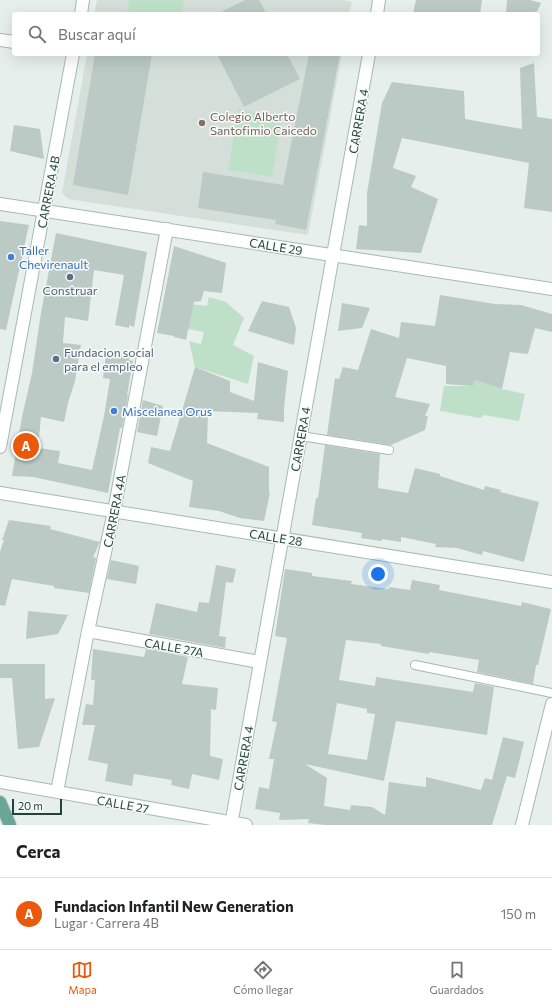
<!DOCTYPE html>
<html lang="es">
<meta charset="utf-8">
<style>
:root{--surface:#fff;--page:#f2f2f2;--text:#202124;--muted:#757577;--line:#e0e0e0;--accent:#ea580c}
body{margin:0;font-family:Commissioner,sans-serif;background:var(--page);color:var(--text)}
.scale{position:absolute;left:12px;bottom:10px;width:50px;box-sizing:border-box;padding-left:4px;border:2px solid #24423a;border-top:0;font-size:11px;line-height:14px;white-space:nowrap;color:#24423a;-webkit-text-stroke:3px #f7fbf9;paint-order:stroke}
.you{position:absolute;left:378px;top:574px;width:14px;height:14px;margin:-10px;border:3px solid #fff;border-radius:50%;background:#1a73e8;box-shadow:0 0 0 6px #1a73e833}
.badge{display:grid;place-items:center;width:26px;height:26px;border-radius:50%;background:var(--accent);color:#fff;font-size:13px;font-weight:700}
.pin{position:absolute;translate:-50% -50%;border:2px solid #fff;box-shadow:0 1px 4px #0006}
.list{margin:0;padding:0;list-style:none}
h2{display:flex;justify-content:space-between;align-items:center;height:52px;margin:0;padding:0 16px;font-size:17px}
h2 small{font-size:13px;font-weight:400;color:var(--muted)}
.list li{display:grid;grid-template-columns:26px 1fr auto;gap:12px;align-items:center;box-sizing:border-box;height:72px;padding:0 16px;border-top:1px solid var(--line)}
.list b{display:block;font-size:15px;white-space:nowrap}
.list p{margin:0;font-size:13px;white-space:nowrap;color:var(--muted)}
.list em{font-size:13px;font-style:normal;color:var(--muted)}
.icon{flex:none;width:22px;height:22px;fill:none;stroke:currentColor;stroke-width:2;stroke-linecap:round;stroke-linejoin:round}
.map{position:relative;flex:none;width:552px;height:825px;overflow:hidden}
.search{position:absolute;background:var(--surface);box-shadow:0 4px 16px #0002;left:12px;right:12px;top:12px;height:44px;display:flex;align-items:center;gap:10px;box-sizing:border-box;padding:0 14px;border-radius:4px;color:var(--muted);font-size:15px}
.sheet{height:124px;background:var(--surface)}
nav{display:flex;justify-content:space-around;align-items:center;box-sizing:border-box;height:56px;border-top:1px solid var(--line);background:var(--surface);font-size:11px;color:var(--muted)}
nav a{display:grid;justify-items:center;gap:2px}
nav .on{color:var(--accent)}
.map>svg:first-child{display:block}
</style>
<div class="map">
<svg width="552" height="825" viewBox="0 0 552 825">
<rect width="100%" height="100%" fill="#e6efeb"/>
<!-- built -->
<path fill="#d4dfda" d="M97 0H345L352 2 349 14H94Z
M87 54H342L308 235 68 199 62 193Z"/>
<!-- green -->
<path fill="#bfe0c8" d="M129 0H184L181 14H127Z
M238 109 282 117 272 177 228 170Z
M209 297 226 302 244 318 233 345 254 356 248 384 195 367 189 341 201 344 204 332 188 329 182 303 207 306Z
M475 380 502 389 525 394 519 421 484 415 480 418 440 411 444 386H473Z"/>
<!-- building -->
<path fill="#bbcac4" fill-rule="evenodd" d="M245 0H259L267 14H217Z
M416 0H482L480 14H413Z
M507 0H530L541 3 536 14H506Z
M95 54H152L128 195 73 185Z
M217 54H287L300 79 244 107Z
M309 54H340L306 230 275 224 276 220 198 208 203 172 283 185Z
M534 63 537 117 552 119V212L524 208 529 163 402 138 393 168 416 176 411 187 438 199 421 253 356 249 359 225 367 226V193L382 103 392 82 464 91 465 119 522 129 520 68Z
M14 125 40 129 44 159 10 151Z
M0 221 29 225 6 330 0 329Z
M56 233 147 252 134 327 129 325V328L115 325 124 275 94 270 88 321 65 317 63 343 81 345 75 381 68 403 64 422 41 417 38 448 60 451 58 463 92 470 104 416 110 379 103 378 106 354 129 357V360L133 361 127 395 128 396 122 428H120L108 493 33 477 12 476 22 417 32 373 41 313Z
M174 246 226 263 222 293 204 291 201 301 194 302 186 340 174 337V336L157 333Z
M440 295 495 304 521 305 552 314V332L535 328 528 354 510 352 502 389 475 380 473 386 446 384V366L407 358 395 397 430 404 425 416H428L425 430 391 445 327 435 335 378 339 379 343 367 358 370 371 329 399 338 401 322 435 326Z
M262 301 289 307 296 328 294 345 248 331Z
M342 303 370 308 362 328 338 331Z
M258 362 288 371 284 408V422L257 419 258 413 208 411 207 443 269 467V493H270L264 521 240 518 219 511 189 507 193 481 148 463 151 447 170 451 195 367 230 381V392L254 401Z
M143 400 163 406 157 436 137 432Z
M325 445 380 454 378 488 408 493 415 468 440 474V476L484 490 485 486 501 490 500 492 539 502 524 562 483 551 482 555 457 548 435 547 436 544 401 537V542L382 539V541L361 538 362 533 312 525 316 498H318Z
M9 520 51 526 50 529 100 542 93 557 96 558 89 593 54 588V586L12 579 5 606 0 605V552L4 540H2Z
M111 560 139 566 136 584 107 579Z
M216 565 236 569 233 583 226 582 219 636 226 637 225 648 149 634 156 603 197 612 199 602 209 603Z
M285 569 312 573V576L352 581 351 584 389 589V587L410 590 412 580 440 585 439 590 521 606 522 602 551 609 538 665H536L533 684 477 672 479 660 429 652V654L381 646V644L346 640 339 680 375 686 376 677 473 692 475 683 494 687 487 735 396 721 384 781 305 764 327 778 324 806 350 810 351 805 372 807 385 815 389 782 426 787V777L481 790 485 778 492 780 503 737 524 742 515 778 507 776 492 825H325L308 823 309 819 279 820 280 813 255 809 259 787 269 789 274 759H269L277 722 272 721 287 638 275 636ZM337 703 367 709V713L375 714 367 760 328 754Z
M28 611 68 615 58 634 26 639Z
M93 649 144 657 146 649 188 657 182 684 218 688 216 710 211 709 210 756 223 759 219 780 192 774 189 789 171 785 172 780 134 774 132 786 105 781 108 764 88 760 95 725H82L86 704 93 705 95 680H91Z
M0 664H45V699L55 698 39 747 18 749 12 678H0Z"/>
<g fill="none" stroke-linecap="round" stroke-linejoin="round">
<!-- lane casing -->
<g stroke="#a8b8b2" stroke-width="10">
<path id="lane" d="M301 436 389 450
M415 665 552 693"/>
</g>
<!-- street casing -->
<g stroke="#a8b8b2" stroke-width="14">
<path id="street" d="M0 40 14 42
M0 204 552 289
M88 631 260 662
M0 782 246 825
M57 792 88 631 114 511 167 229
M522 825 552 704"/>
</g>
<!-- secondary casing -->
<g stroke="#a4bbb3" stroke-width="14">
<path id="secondary" d="M81 14 83 0
M377 14 379 0
M0 447 73 54
M0 493 552 582
M231 825 369 54"/>
</g>
<!-- primary casing -->
<g stroke="#c2cac8" stroke-width="14">
<path id="primary" d="M0 802 10 825"/>
</g>
<!-- lane -->
<use href="#lane" stroke="#fff" stroke-width="8"/>
<!-- street -->
<use href="#street" stroke="#fff" stroke-width="12"/>
<!-- secondary -->
<use href="#secondary" stroke="#fff" stroke-width="12"/>
<!-- primary -->
<use href="#primary" stroke="#6aa596" stroke-width="12"/>
</g>
<!-- markers -->
<circle fill="#8d6e63" stroke="#f7fbf9" stroke-width="1.5" cx="202" cy="123" r="4"/>
<g fill="#3f7fe0" stroke="#f7fbf9" stroke-width="1.5">
<circle cx="11" cy="257" r="4"/>
<circle cx="114" cy="411" r="4"/>
</g>
<g fill="#5c6f8a" stroke="#f7fbf9" stroke-width="1.5">
<circle cx="70" cy="277" r="4"/>
<circle cx="56" cy="359" r="4"/>
</g>
<g text-anchor="middle" dominant-baseline="central" stroke-width="3" stroke-linejoin="round" paint-order="stroke">
<!-- education labels -->
<g font-size="12" fill="#785e54" stroke="#f7fbf9" text-anchor="start">
<text x="210" y="116">Colegio Alberto<tspan x="210" dy="14">Santofimio Caicedo</tspan></text>
</g>
<!-- street labels -->
<g font-size="12" fill="#24423a" stroke="#f7fbf9">
<text transform="translate(358 121) rotate(-80)">CARRERA 4</text>
<text transform="translate(48 192) rotate(-79)">CARRERA 4B</text>
<text transform="translate(276 246) rotate(9)">CALLE 29</text>
<text transform="translate(300 439) rotate(-80)">CARRERA 4</text>
<text transform="translate(114 511) rotate(-79)">CARRERA 4A</text>
<text transform="translate(276 537) rotate(9)">CALLE 28</text>
<text transform="translate(174 647) rotate(10)">CALLE 27A</text>
<text transform="translate(243 758) rotate(-80)">CARRERA 4</text>
<text transform="translate(123 804) rotate(10)">CALLE 27</text>
</g>
<!-- shop labels -->
<g font-size="12" fill="#366cbe" stroke="#f7fbf9" text-anchor="start">
<text x="19" y="250">Taller<tspan x="19" dy="14">Chevirenault</tspan></text>
<text x="122" y="411">Miscelanea Orus</text>
</g>
<!-- service labels -->
<g font-size="12" fill="#4e5e75" stroke="#f7fbf9">
<text x="70" y="290">Construar</text>
<text x="64" y="352" text-anchor="start">Fundacion social<tspan x="64" dy="14">para el empleo</tspan></text>
</g>
</g>
</svg>
<div class="scale">20 m</div>
<div class="you"></div>
<div class="pin badge" style="left:26px;top:446px">A</div>
<div class="search"><svg class="icon" aria-label="search" viewBox="0 0 24 24"><circle cx="10" cy="10" r="6"/><path d="M15 15l6 6"/></svg>Buscar aquí</div>
</div>
<section class="sheet">
<h2>Cerca<small></small></h2>
<ul class="list">
<li><span class="badge">A</span><div><b>Fundacion Infantil New Generation</b><p>Lugar · Carrera 4B</p></div><em>150 m</em></li>
</ul>
</section>
<nav>
<a class="on"><svg class="icon" aria-label="map" viewBox="0 0 24 24"><path d="M3 6l6-2 6 2 6-2v14l-6 2-6-2-6 2zM9 4v14M15 6v14"/></svg>Mapa</a>
<a><svg class="icon" aria-label="directions" viewBox="0 0 24 24"><path d="M12 3l9 9-9 9-9-9zM9 14v-3h6M13 9l2 2-2 2"/></svg>Cómo llegar</a>
<a><svg class="icon" aria-label="saved" viewBox="0 0 24 24"><path d="M7 4h10v16l-5-4-5 4z"/></svg>Guardados</a>
</nav>
